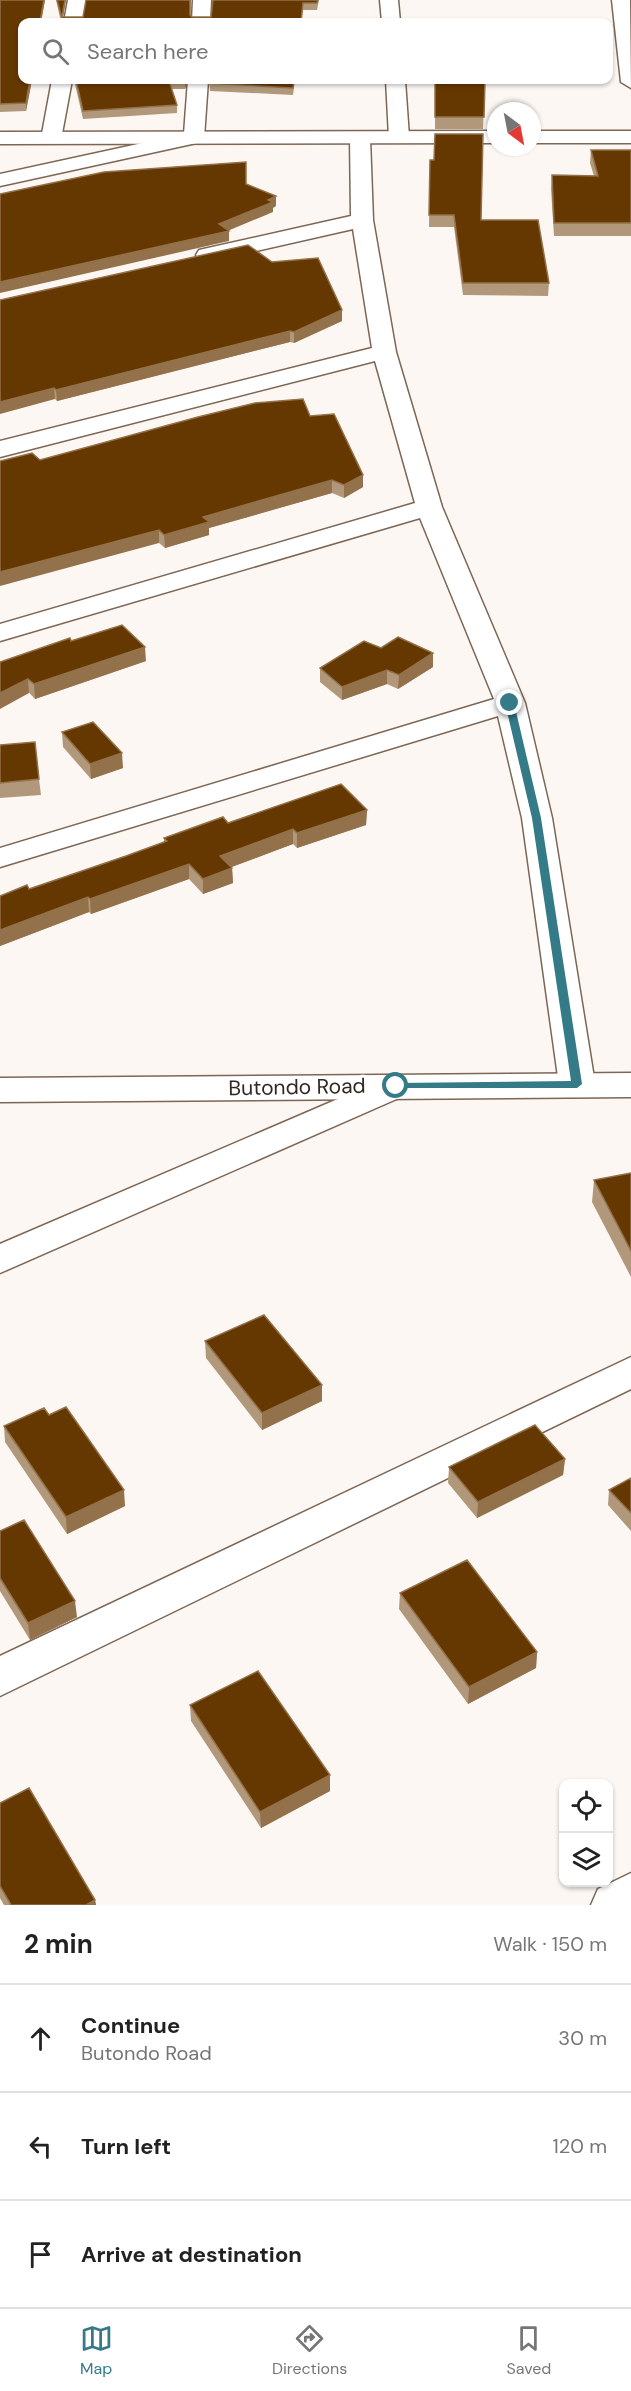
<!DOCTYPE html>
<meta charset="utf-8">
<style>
:root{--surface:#fff;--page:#f6f6f6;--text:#222;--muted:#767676;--line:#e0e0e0;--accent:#347a87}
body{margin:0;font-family:"DM Sans",sans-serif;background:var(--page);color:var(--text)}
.controls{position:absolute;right:18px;bottom:18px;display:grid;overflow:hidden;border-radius:12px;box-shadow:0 2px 4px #0004}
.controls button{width:54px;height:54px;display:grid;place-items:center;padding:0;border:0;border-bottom:2px solid var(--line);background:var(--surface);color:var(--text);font:30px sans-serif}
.compass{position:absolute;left:487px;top:102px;width:54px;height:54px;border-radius:50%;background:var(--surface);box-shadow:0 2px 4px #0004;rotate:148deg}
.stop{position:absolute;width:18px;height:18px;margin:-14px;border:4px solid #347a87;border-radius:50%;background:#fff}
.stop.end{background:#347a87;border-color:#fff;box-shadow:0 2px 6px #0008}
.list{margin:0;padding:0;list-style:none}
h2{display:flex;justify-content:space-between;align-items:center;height:78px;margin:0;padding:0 24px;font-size:26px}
h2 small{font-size:20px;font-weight:400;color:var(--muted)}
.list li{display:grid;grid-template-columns:39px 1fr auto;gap:18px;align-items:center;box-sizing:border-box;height:108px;padding:0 24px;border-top:2px solid var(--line)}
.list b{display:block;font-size:22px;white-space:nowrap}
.list p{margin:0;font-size:20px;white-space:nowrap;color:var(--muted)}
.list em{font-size:20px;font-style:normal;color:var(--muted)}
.icon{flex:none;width:33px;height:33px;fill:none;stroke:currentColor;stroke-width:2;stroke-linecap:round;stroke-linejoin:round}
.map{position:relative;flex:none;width:631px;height:1905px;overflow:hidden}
.search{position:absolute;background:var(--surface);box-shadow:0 2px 4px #0004;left:18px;right:18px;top:18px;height:66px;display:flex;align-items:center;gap:15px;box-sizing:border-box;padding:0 21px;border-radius:12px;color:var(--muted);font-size:22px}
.sheet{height:402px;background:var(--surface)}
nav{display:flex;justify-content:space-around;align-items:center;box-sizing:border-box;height:84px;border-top:2px solid var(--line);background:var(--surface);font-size:16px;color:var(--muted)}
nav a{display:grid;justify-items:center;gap:3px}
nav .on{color:var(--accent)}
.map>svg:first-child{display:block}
</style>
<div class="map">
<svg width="631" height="1905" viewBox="0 0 631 1905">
<rect width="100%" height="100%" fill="#fcf7f3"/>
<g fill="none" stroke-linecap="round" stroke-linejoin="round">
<!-- street casing -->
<g stroke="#7d6654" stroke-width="3">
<path id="street" d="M68 0H86L82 22H64Z
M193 0H211L210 22H192Z
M380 0H398L400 22H382Z
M612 0H630L631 88 621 82Z
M52 80H72L61 139 58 143H44L41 139Z
M188 80H208L204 138 201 142 0 186V174L184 134Z
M386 80H405L409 137 406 141H392L389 137Z
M360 132 367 134 370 138 373 220 396 352 442 507 525 703 552 818 595 1084 589 1092 577 1096 565 1092 559 1084 522 818 498 716 0 867V848L494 699 420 518 0 641V624L415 503 375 361 0 457V441L372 348 353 229 207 262 199 260 196 255 199 250 351 216 350 138 353 134Z
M396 1074 408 1078 414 1086 408 1094 0 1273V1244Z
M631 1357V1389L0 1696V1656Z
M631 1873V1905H591L598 1889Z"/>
</g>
<!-- secondary casing -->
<g stroke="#7d6654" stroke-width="3">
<path id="secondary" d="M496 131V143L0 144V132Z
M532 131H631V143H532Z
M631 1073V1097L0 1102V1078Z"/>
</g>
<!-- street -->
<use href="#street" fill="#fff" fill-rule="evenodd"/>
<!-- secondary -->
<use href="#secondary" fill="#fff" fill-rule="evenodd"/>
</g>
<!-- wall -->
<path fill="#b1987a" d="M0 0H45L41 22 22 80H32L26 111 0 112Z
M56 0H66L63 17H83L86 0H191L190 16 192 17H211L213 0H319L317 10H303L301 22H61Z
M74 80H188L185 89H171L177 105V113L83 119Z
M209 80H295L293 95 210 91Z
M435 80H485L483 129H435Z
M591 150H631V236H554L551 189 552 175 594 176 590 163Z
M430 160 481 220 549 283 548 296 463 295 454 227H429Z
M0 300 342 321 294 343 290 342 57 401 55 399Z
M310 416 363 487 344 498 332 493 209 528V535L165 548 159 543 40 460Z
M71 641 146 661 35 699 0 662Z
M381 648 433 653V667L398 689 387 684 342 700 320 682V668Z
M62 732 123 768 91 779 63 747Z
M0 745 39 779 41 795 0 798Z
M367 810 366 825 297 848 293 844 231 867 232 868 233 883 203 894 189 879 91 914 89 912 0 946V896L29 889 126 856 164 842V838L228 823Z
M631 1173V1277L592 1202 594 1180Z
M205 1341 322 1385V1401L262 1430 206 1358Z
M49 1415 125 1506 67 1534 5 1442 4 1426Z
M565 1459 563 1475 477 1518 448 1483 449 1467Z
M631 1478V1531L608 1505 609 1490Z
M0 1531 77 1617 30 1640 0 1591Z
M400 1593 537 1652 536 1668 468 1704 399 1609Z
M190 1705 330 1775V1791L261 1828 191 1721Z
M0 1803 95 1900 96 1905H4L0 1898Z"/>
<!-- shaded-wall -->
<path fill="#93714a" d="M44 0H45L41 22H40Z
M65 0H66L62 22V17Z
M30 80H32L26 111V103Z
M186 80H188L185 89V82Z
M276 196V206L273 208V212L225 232 229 231V241L0 293V282L219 224Z
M342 310V321L294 343V332Z
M290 331V342L57 401 56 390Z
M54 388 55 399 0 414V402Z
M363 475V487L344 498V485Z
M332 480V493L209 528V535L165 548 164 535 203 517Z
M159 530V543L0 586V572Z
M145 647 146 661 35 699 34 684Z
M433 653V667L398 689 399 675Z
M387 670V684L342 700V687Z
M28 679 29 693 0 709V693Z
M122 753 123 768 91 779 90 764Z
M367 810 366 825 297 848V833Z
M293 829V844L221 871 220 856Z
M189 864V879L91 914 90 899Z
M232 868 233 883 203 894V879Z
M88 897 89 912 0 946V930Z
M322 1385V1401L262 1430V1413Z
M565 1459 563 1475 477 1518 478 1502Z
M124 1490 125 1506 67 1534 66 1517Z
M75 1601 77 1617 30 1640 28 1623Z
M537 1652 536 1668 468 1704 469 1687Z
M330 1775V1791L261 1828 260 1812Z
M95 1900 96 1905H86Z"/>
<!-- building -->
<path fill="#663801" stroke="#93714a" stroke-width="1.5" d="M0 0H44L40 22H22V80H30L26 103 0 104Z
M57 0H65L62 17H83L86 0H190V15L192 17H211L213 0H318L317 3H303L301 22H63Z
M76 80H186L185 82 169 81 177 105 83 111Z
M209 80H294L293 88 209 83Z
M435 80H485L484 117H435Z
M435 134H483L481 220H538L549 283H463L454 215H429L430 160H434Z
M591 150H631V223H554L552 175 598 176Z
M246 162V184L276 196 268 200 273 202 219 224 229 231 0 282V194L104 172Z
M248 245 272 262 318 258 342 310 294 332 290 331 56 390 54 388 0 402V300Z
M303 399 310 416 334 414 363 475 344 485 332 480 203 517 209 522 164 535 159 530 0 572V461L32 453 40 460 198 417 255 403Z
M122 625 145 647 34 684 28 679 0 693V662L70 638 71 641Z
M398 637 433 653 399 675 387 670 342 687 320 668 364 641 381 648Z
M93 722 122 753 90 764 62 732Z
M35 742 39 779 0 783V745Z
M341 784 367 810 297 833 293 829 220 856 232 868 203 879 189 864 90 899 88 897 0 930V896L27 885 29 889 126 856 167 841 164 838 223 817 228 823Z
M631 1173V1251L594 1180Z
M264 1315 322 1385 262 1413 205 1341Z
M66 1407 124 1490 66 1517 4 1426 44 1408 49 1415Z
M535 1425 565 1459 478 1502 449 1467Z
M631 1478V1513L609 1490Z
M24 1520 75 1601 28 1623 0 1578V1531Z
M467 1560 537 1652 469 1687 400 1593Z
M258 1671 330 1775 260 1812 190 1705Z
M29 1788 95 1900 86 1905H11L0 1886V1803Z"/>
<!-- route -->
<path fill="#347a87" d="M510 700 514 703 541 818 582 1084 577 1088H392V1084L396 1083 571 1081 532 818 505 703Z"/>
<g text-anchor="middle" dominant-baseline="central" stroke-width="6" stroke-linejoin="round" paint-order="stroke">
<!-- street labels -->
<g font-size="21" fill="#312720" stroke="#fff">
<text transform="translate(297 1087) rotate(-1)">Butondo Road</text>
</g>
</g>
</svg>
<div class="controls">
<button><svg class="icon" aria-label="locate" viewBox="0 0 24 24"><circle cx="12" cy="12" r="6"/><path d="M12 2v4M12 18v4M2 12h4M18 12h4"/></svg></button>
<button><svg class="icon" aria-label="layers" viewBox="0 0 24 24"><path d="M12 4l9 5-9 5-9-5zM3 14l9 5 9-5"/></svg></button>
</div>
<svg class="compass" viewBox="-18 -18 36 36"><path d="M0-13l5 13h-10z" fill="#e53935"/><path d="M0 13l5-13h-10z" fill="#767676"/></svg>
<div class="stop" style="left:396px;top:1086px"></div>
<div class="stop end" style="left:510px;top:703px"></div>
<div class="search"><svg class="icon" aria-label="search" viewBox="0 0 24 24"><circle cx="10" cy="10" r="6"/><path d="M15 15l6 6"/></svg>Search here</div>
</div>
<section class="sheet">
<h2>2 min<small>Walk · 150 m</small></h2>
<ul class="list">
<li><svg class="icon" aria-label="ahead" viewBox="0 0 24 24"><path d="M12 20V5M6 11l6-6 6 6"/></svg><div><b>Continue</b><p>Butondo Road</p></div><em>30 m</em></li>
<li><svg class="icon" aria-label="left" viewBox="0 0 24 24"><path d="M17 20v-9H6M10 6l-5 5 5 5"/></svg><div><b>Turn left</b></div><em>120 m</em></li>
<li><svg class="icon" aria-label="arrive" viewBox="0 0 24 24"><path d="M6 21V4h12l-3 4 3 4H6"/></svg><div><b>Arrive at destination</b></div></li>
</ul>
</section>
<nav>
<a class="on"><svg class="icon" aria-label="map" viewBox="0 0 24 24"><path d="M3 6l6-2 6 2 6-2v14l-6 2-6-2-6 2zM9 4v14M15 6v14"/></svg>Map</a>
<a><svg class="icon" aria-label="directions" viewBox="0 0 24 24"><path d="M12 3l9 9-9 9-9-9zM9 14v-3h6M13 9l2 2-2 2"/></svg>Directions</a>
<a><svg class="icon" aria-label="saved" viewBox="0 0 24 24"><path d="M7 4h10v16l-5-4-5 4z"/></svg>Saved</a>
</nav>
